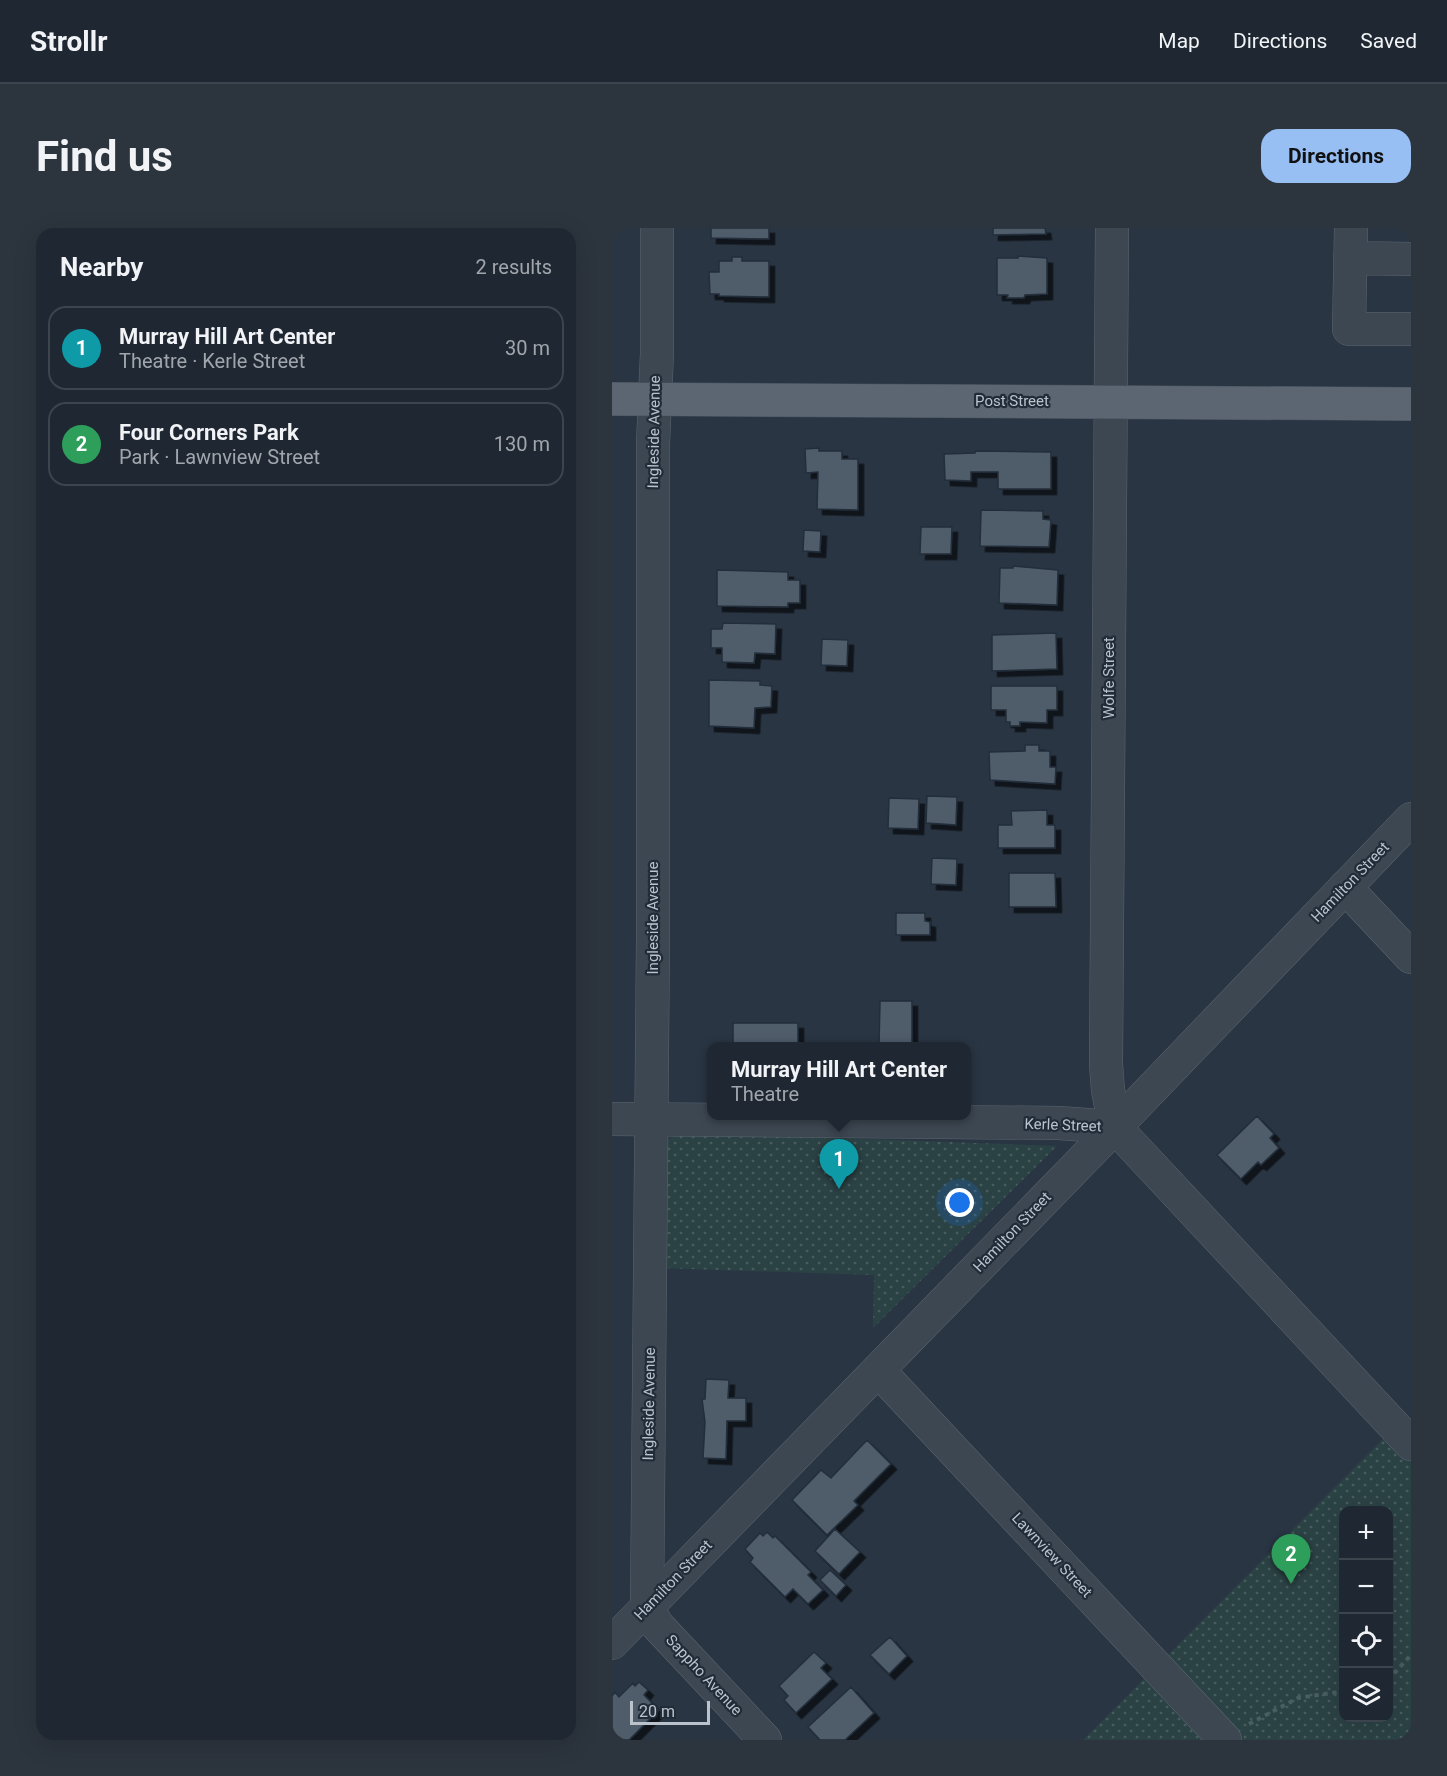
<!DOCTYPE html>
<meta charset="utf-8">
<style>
:root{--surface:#1f2832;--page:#2c343e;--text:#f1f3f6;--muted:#a1a6ac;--line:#3c444d;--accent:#97bff4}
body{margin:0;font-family:Roboto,sans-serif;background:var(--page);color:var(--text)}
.controls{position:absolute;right:18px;bottom:18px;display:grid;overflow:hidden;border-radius:12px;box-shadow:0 6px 24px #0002}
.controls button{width:54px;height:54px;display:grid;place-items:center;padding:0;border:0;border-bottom:2px solid var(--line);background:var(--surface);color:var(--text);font:30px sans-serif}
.scale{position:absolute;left:18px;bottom:15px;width:80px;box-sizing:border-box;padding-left:6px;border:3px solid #bac2cc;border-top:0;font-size:16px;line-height:21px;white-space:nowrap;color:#bac2cc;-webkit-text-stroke:4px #212c38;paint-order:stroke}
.you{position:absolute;left:348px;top:975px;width:21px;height:21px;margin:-15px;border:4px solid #fff;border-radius:50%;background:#1a73e8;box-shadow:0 0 0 9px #1a73e833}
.badge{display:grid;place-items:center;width:39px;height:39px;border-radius:50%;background:var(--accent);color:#fff;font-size:20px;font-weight:700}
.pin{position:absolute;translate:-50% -50px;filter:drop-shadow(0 2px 3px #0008)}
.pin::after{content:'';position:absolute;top:32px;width:21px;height:18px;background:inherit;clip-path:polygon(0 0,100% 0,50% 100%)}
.popup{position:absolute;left:95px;top:814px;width:264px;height:78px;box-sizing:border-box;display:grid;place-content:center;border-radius:12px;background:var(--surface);filter:drop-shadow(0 2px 4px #0005);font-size:20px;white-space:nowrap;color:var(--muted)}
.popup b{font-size:22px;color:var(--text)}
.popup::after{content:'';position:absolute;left:50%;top:100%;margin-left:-12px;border:12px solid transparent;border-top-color:var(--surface)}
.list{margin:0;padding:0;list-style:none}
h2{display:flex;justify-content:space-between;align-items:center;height:78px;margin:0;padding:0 24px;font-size:26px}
h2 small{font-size:20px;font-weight:400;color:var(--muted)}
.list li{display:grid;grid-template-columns:39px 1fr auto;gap:18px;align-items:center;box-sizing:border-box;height:84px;margin:0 12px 12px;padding:0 12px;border:2px solid var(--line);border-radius:18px}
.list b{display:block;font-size:22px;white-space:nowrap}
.list p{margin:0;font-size:20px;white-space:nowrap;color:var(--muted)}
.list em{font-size:20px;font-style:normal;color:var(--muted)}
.icon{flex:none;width:33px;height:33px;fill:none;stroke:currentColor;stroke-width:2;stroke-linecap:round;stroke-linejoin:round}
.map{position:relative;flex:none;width:799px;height:1512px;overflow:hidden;border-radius:18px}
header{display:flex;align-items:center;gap:36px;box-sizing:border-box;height:84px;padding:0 30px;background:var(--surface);border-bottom:2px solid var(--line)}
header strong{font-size:28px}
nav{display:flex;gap:33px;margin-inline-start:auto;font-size:21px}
.intro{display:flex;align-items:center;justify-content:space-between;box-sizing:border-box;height:144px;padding:0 36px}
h1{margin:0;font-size:42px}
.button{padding:15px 27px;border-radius:18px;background:var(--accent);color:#111;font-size:21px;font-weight:700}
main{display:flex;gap:36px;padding:0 36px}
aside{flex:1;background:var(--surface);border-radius:18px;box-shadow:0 6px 24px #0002}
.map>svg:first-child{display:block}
</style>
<header>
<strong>Strollr</strong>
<nav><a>Map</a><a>Directions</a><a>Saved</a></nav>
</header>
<div class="intro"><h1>Find us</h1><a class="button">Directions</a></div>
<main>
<aside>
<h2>Nearby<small>2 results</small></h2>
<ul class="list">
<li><span class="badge" style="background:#0f9aa8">1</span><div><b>Murray Hill Art Center</b><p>Theatre · Kerle Street</p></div><em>30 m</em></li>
<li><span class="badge" style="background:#2e9e5b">2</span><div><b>Four Corners Park</b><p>Park · Lawnview Street</p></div><em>130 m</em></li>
</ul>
</aside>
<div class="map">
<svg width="799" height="1512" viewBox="0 0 799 1512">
<defs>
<pattern id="park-dots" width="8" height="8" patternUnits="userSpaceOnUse" patternTransform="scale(1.5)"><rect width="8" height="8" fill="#2b4244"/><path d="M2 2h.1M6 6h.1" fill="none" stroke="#485c5e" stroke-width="1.8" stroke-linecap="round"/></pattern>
<filter id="shadow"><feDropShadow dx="5.5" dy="5.5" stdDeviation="0" flood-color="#0009"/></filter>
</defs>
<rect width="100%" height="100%" fill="#293543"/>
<!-- park -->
<path fill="url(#park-dots)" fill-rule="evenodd" d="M65 904 445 918 261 1100 262 1047 48 1040V919Z
M783 1199 799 1216V1512H471ZM732 1282H776V1490H732Z"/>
<!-- building -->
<path fill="#4f5c6b" stroke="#232e3a" stroke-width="1.5" filter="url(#shadow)" d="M99 0H157V11L99 10Z
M381 0H433L434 6 381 7Z
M406 28 435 30V66L413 67 412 70H395L396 67H385V30H406Z
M120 29H130V33H157V69L107 68V66H98L97 44H107V33H120Z
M207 220V223H230V231H246V282L205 281 206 244 194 245 193 221Z
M363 223 439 224V261H386V244H359V253L333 252 332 226 363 225Z
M369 282 431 283V291L439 292 437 319 368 318Z
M309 299H340L339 326H308Z
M192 302 209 303 208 324 191 323Z
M401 338 446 342 445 377 387 375 388 340H401Z
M105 342 176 344V352H188V375H176V379L105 378Z
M111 395 164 396 163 426 143 425 142 435 110 434V420H99V401H110Z
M444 405 445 441 380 443V407Z
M210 411 236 412 235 438 209 437Z
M97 452 148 453V457L160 458 159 479 143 480 142 500 97 498Z
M379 458H445V482H435V495L408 494V498H398V494H394V482H379Z
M413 517H427V523H438V539H444L443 556 378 552 377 524 413 523Z
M315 568 345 569 344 597 314 595Z
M277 570 307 571 306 601 276 600Z
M435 582V597H443V620H386V597H400L399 583Z
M320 630 345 631 344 657 319 656Z
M397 645H443L444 679H397Z
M284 685H313V693L318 694V707H284Z
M268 773H300V818H267Z
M121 795H186V818H121Z
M645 888 662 906 658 910 667 920 649 937 646 934 629 951 605 927Z
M94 1151 117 1152 116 1170H134V1193H115L114 1231 91 1230 93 1194 90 1171H93Z
M255 1212 279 1236 242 1273 246 1277 215 1307 180 1272 209 1242 219 1250Z
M223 1301 248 1324 227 1346 203 1323Z
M155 1304 161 1310 163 1308 199 1344 196 1347 211 1362 196 1376 181 1361 173 1369 138 1334 141 1330 133 1321 148 1305 151 1308Z
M218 1342 234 1357 224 1368 208 1352Z
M278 1409 295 1428 277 1446 258 1427Z
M202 1424 214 1435 209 1440 220 1451 184 1485 172 1472 176 1468 167 1458Z
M27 1454 36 1462 32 1467 47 1482 17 1512H6L0 1506V1468L3 1464 7 1469 21 1455 23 1458Z
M239 1459 262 1485 233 1512H208L196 1499Z"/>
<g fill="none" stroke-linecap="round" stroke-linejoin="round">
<!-- minor casing -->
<g stroke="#5b6570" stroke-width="34">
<path id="minor" d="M45 0V125L41 215V710L35 1379 45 1397 153 1512
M500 0 494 836 496 862 503 899
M739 0 737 101H799
M738 30 799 31
M733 659 799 729
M0 891 447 895 503 899 799 1216
M266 1142 613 1512
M0 1415 503 899 799 591"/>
</g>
<!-- major casing -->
<g stroke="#46505c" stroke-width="34">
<path id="major" d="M0 171 799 176"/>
</g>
<!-- path -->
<path stroke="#495e60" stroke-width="4" stroke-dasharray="4.5 4.5" stroke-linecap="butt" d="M776 1452 799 1427
M637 1496 686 1470 726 1464 732 1465"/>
<!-- minor -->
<use href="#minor" stroke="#3d4752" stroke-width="33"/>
<!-- major -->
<use href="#major" stroke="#5b6672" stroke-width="33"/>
</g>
<g text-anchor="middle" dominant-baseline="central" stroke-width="4.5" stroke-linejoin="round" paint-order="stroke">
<!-- street labels -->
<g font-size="15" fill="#bac2cc" stroke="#212c38">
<text x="400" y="173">Post Street</text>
<text transform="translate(42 204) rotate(-89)">Ingleside Avenue</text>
<text transform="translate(497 450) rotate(-90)">Wolfe Street</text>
<text transform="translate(738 654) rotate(-46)">Hamilton Street</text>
<text transform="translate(41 690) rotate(-90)">Ingleside Avenue</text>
<text transform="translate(451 897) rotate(2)">Kerle Street</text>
<text transform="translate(400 1004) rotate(-46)">Hamilton Street</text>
<text transform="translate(37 1176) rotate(-89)">Ingleside Avenue</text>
<text transform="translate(440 1327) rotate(47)">Lawnview Street</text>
<text transform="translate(61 1352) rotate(-46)">Hamilton Street</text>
<text transform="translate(92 1447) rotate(47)">Sappho Avenue</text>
</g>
</g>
</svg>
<div class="controls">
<button>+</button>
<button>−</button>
<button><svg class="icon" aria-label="locate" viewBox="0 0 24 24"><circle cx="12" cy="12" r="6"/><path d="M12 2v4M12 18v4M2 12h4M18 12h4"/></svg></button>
<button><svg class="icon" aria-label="layers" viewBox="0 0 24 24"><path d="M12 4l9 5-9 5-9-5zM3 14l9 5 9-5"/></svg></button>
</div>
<div class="scale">20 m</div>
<div class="you"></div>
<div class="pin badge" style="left:227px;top:961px;background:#0f9aa8">1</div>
<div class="popup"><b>Murray Hill Art Center</b>Theatre</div>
<div class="pin badge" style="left:679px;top:1356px;background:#2e9e5b">2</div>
</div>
</main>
